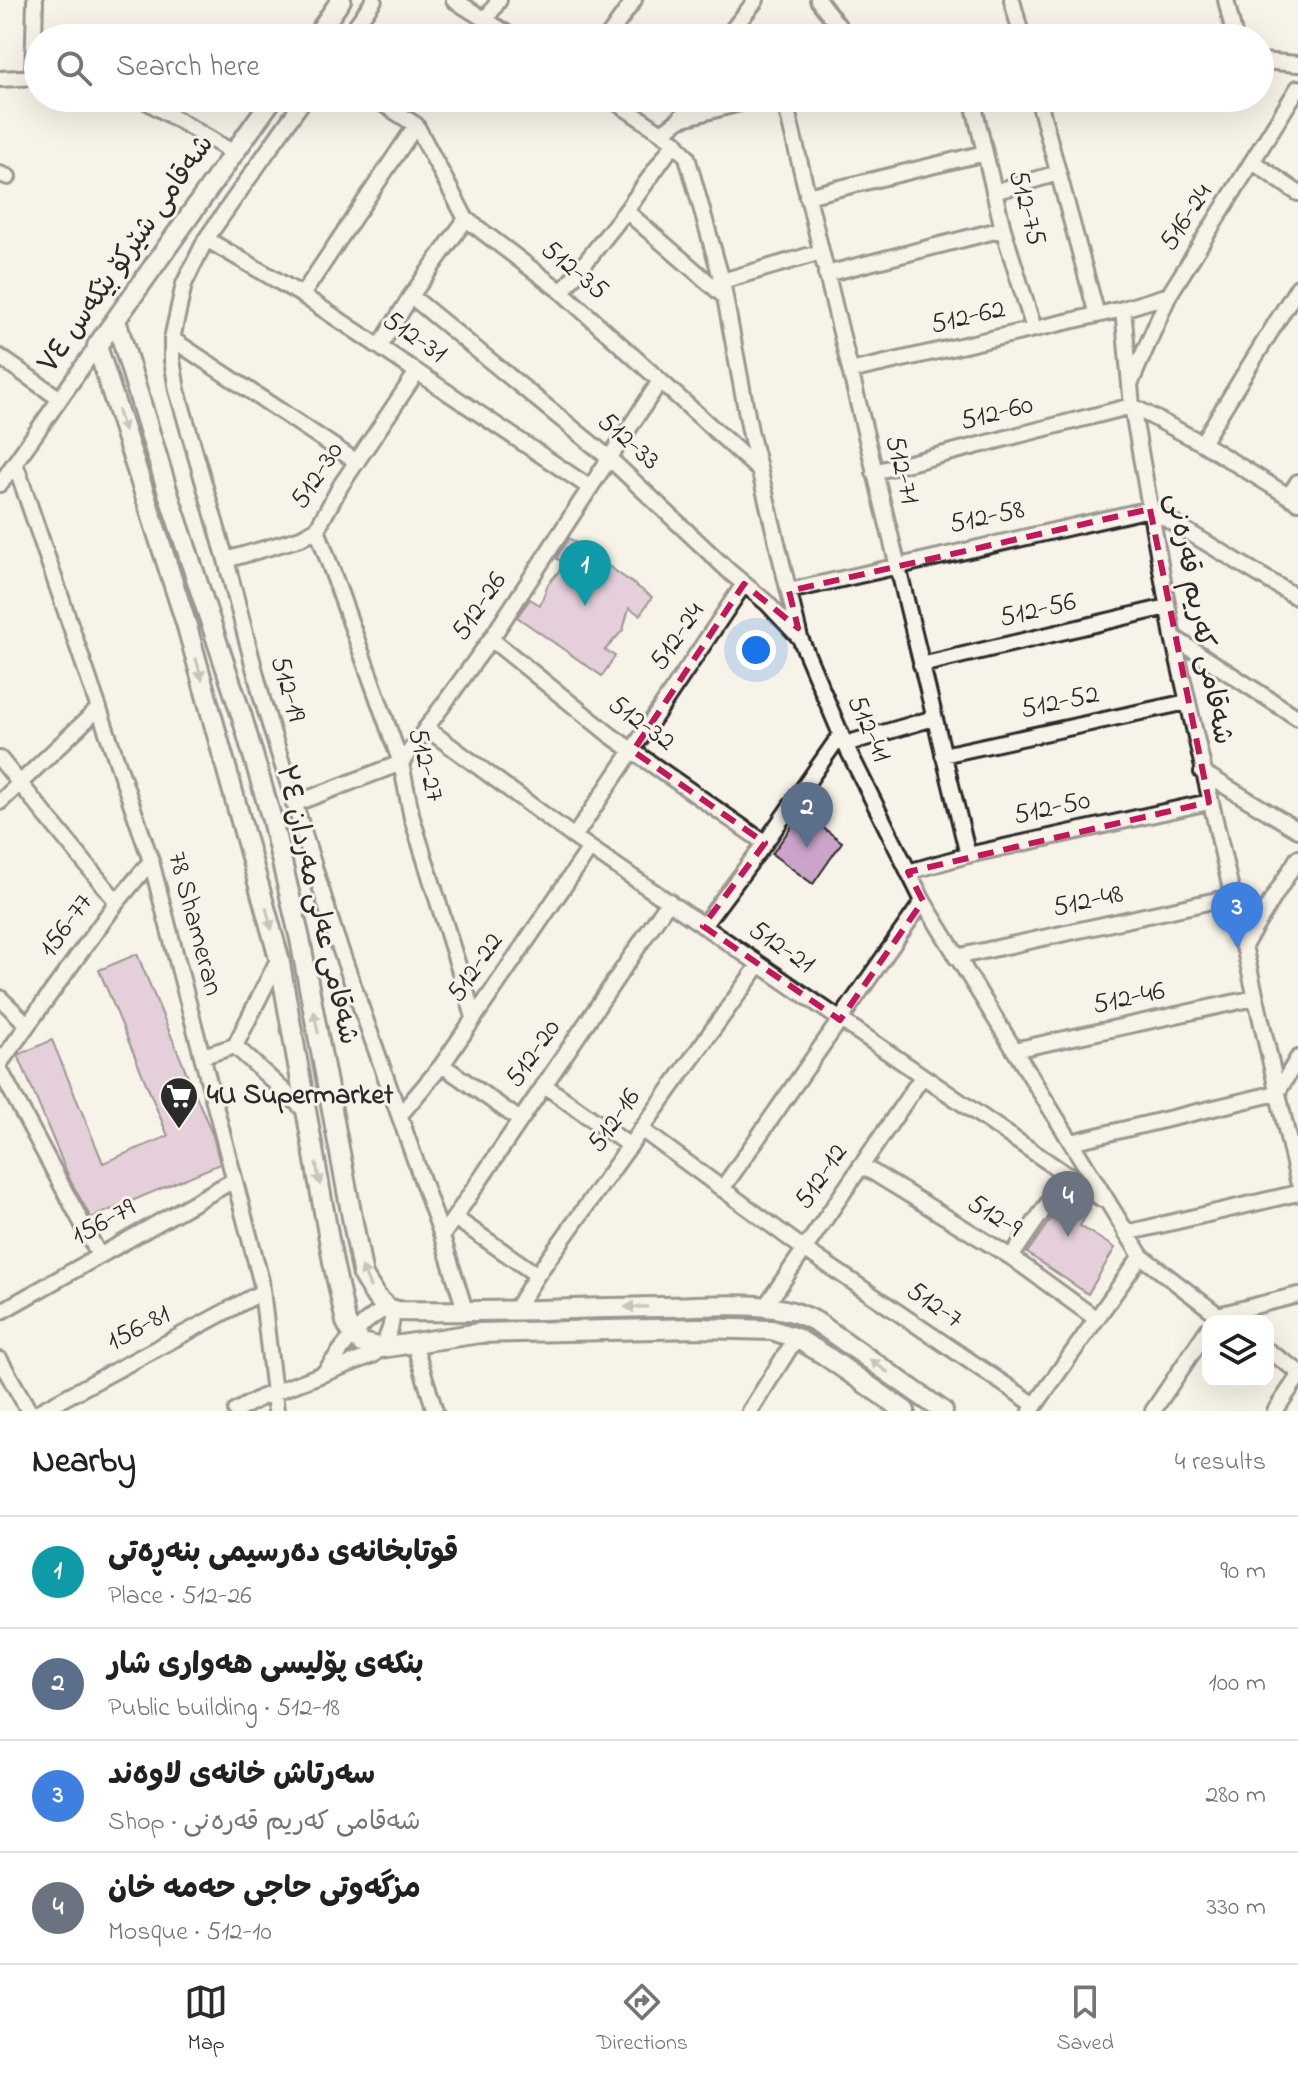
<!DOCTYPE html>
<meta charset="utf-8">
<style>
:root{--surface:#fff;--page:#f6f6f6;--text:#202124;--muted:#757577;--line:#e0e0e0;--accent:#2b2b2b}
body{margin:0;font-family:"Indie Flower","Playpen Sans Arabic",sans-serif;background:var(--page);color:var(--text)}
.controls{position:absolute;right:24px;bottom:24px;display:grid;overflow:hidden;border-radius:16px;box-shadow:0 8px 32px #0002}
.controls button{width:72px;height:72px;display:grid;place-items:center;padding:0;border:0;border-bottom:2px solid var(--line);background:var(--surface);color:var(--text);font:40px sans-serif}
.you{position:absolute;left:756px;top:650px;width:28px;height:28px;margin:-20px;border:6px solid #fff;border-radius:50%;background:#1a73e8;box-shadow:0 0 0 12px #1a73e833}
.badge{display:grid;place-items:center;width:52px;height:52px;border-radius:50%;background:var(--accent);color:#fff;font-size:26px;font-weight:700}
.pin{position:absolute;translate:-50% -66px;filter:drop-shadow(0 2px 4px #0008)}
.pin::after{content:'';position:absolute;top:42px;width:28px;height:24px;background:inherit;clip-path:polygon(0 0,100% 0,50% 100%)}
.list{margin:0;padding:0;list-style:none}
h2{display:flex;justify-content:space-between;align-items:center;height:104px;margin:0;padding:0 32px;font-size:34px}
h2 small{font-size:26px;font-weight:400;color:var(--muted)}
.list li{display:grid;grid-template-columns:52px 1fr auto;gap:24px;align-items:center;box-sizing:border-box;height:112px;padding:0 32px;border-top:2px solid var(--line)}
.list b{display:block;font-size:30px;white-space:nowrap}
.list p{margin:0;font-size:26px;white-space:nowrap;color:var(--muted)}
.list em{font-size:26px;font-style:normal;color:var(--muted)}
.icon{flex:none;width:44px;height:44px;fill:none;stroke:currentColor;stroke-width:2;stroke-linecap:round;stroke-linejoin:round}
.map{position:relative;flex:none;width:1298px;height:1411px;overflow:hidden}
.search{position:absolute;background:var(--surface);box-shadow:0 8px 32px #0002;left:24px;right:24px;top:24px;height:88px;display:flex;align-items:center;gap:20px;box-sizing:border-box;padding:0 28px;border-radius:44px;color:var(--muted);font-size:30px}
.sheet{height:552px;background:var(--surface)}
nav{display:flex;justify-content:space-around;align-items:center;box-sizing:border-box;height:112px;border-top:2px solid var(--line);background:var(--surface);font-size:22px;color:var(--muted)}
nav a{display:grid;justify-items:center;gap:4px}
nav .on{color:var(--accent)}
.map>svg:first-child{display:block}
</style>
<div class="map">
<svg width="1298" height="1411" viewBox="0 0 1298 1411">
<rect width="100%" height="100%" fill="#f7f3e8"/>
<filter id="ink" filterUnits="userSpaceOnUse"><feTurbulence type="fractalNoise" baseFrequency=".0125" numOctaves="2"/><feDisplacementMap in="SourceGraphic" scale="16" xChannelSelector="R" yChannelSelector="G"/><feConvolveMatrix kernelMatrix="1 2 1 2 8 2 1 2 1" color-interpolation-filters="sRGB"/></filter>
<g filter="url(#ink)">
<!-- building -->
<path fill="#cca4cb" stroke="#2b2b2b" stroke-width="2" d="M569 538 652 597 640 615 629 608 623 630 605 650 615 656 602 676 517 617 530 599 540 605 548 584 565 564 556 558Z
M802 812 842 842 813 884 772 854Z
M137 954 213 1136 220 1164 91 1218 70 1180 18 1055 52 1040 103 1163 168 1136 99 970Z
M1071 1190 1081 1197 1090 1209 1080 1226 1115 1248 1088 1294 1027 1253Z"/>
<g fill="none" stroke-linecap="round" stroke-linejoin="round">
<!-- minor casing -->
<g stroke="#2b2b2b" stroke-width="20">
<path id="minor" d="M454 0 514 38
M818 0 848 38
M1012 0 1022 38
M1226 0 1235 38
M485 21 499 0
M347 38 374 0
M607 38 634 0
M726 38 756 0
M1260 61 1298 64
M33 78 35 0
M0 79 38 77
M141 98 234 153
M305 98 206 239 184 284 172 339V360L177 390 226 560 263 702 335 934 442 1236 465 1310
M374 98 416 125 466 219 562 292 760 471
M610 98 675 142 687 157 722 281 750 431 800 638 845 744 923 901 1141 1256 1226 1321
M784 98 968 855
M972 98 1003 229 1034 329
M1038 98 1097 315
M680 119 692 98
M663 132 680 119 758 98
M1253 162 1298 193
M0 174 8 177
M994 192 1058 173
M807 196 985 153
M626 211 724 296
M206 239 302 295 589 487
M826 274 1003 229
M722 281 821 252
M562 292 626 211 675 142
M302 295 416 125
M411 296 609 458 731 573 767 603 798 636
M1123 309 1132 406 1173 637 1298 1181
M172 339 357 462
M380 346 411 296 466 219
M0 357 60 399
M850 371 1123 309 1169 295
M1131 382 1169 295 1298 88
M1202 443 1298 287
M15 463 151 861 261 1281 276 1411
M874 472 1132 406 1202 443 1298 502
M0 484 97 346
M1289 496 1298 482
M317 529 401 763 412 818 474 1017
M226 560 301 538 317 529 341 485 417 372
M789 591 1150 509 1298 598
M1173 637 1298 718
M491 639 610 735 765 843
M921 665 1167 607
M426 728 574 837 1102 1199
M845 744 934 718
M943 755 1187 702
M0 759 117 902
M1202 772 1298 830
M0 802 99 708
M294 804 401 763 491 639 660 381
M574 837 744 584
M908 872 968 855 1209 802
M703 926 765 843 841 734
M1243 947 1298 858
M956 957 1231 897
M0 998 27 1024
M235 1046 308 1113
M1014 1050 1255 998
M203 1056 235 1046 279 958
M0 1063 117 902 151 861
M442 1065 520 1120
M0 1070 99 1255
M544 1085 630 1146
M400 1115 442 1065 590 848
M641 1129 804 1249 1035 1405
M1071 1142 1277 1093 1298 1058
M861 1165 1011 1257 1095 1318
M722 1189 923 901
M455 1218 537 1275
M1126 1233 1298 1193
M442 1236 669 901
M1011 1257 1068 1174
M765 1307 922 1077
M515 1310 537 1275 759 965
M0 1312 234 1180
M1215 1319 1218 1315 1298 1295
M414 1343 435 1411
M1268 1351 1298 1371
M0 1360 29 1411
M324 1373C342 1350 360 1319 388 1308
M40 1411 262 1292
M236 1411 262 1397 373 1355C386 1343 393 1327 392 1310
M750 1411 796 1338
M1031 1411 1141 1256
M1153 1411 1208 1329
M1275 1411 1298 1377"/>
</g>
<!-- major casing -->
<g stroke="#2b2b2b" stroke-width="24">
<path id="major" d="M315 38 341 0
M273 98 97 346 186 623 279 958 333 1262 346 1322 353 1335 362 1343 381 1348 480 1333 699 1328 772 1330 796 1338 823 1354 905 1411
M116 320 169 496 242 717 272 820 300 939 363 1276 376 1297 388 1308 398 1311C485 1313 574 1308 662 1307 710 1307 776 1297 818 1323L943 1411"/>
</g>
<!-- minor -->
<use href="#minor" stroke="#f7f3e8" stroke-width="14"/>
<!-- major -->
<use href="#major" stroke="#f7f3e8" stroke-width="18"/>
</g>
<!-- one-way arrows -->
<defs><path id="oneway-solid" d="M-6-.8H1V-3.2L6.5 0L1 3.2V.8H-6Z" transform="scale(2)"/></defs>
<g fill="#918f8a">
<use href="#oneway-solid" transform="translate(121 421) rotate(72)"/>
<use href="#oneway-solid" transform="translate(199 669) rotate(74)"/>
<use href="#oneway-solid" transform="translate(269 919) rotate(75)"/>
<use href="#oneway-solid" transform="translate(316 1022) rotate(-101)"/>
<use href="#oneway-solid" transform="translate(318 1174) rotate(80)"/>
<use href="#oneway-solid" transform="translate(366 1277) rotate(-112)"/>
<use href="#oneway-solid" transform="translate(636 1307) rotate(179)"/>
<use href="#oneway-solid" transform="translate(879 1366) rotate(-145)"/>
</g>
</g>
<!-- marked area -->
<path d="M0 0H1298V1411H0ZM1150 509 1209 802 908 872 923 901 840 1020 703 926 765 843 633 751 744 584 798 628 789 591Z" fill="#f7f3e8" fill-opacity=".55" fill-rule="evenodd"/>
<path fill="none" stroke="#c2185b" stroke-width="6" stroke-dasharray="16 10" stroke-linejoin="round" d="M1150 509 1209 802 908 872 923 901 840 1020 703 926 765 843 633 751 744 584 798 628 789 591Z"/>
<!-- icons -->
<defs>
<g id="supermarket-pin" transform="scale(2)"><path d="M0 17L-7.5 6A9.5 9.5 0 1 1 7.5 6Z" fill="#2b2b2b" stroke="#f7f3e8"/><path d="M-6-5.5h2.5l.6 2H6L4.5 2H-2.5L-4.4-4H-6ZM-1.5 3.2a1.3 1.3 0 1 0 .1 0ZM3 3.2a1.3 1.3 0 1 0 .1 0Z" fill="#fff"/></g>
</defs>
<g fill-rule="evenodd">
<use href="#supermarket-pin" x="179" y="1096"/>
</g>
<g text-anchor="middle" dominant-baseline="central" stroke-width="6" stroke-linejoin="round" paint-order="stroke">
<!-- street labels -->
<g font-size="28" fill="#2b2b2b" stroke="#f7f3e8">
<text transform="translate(1026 208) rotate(75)">512-75</text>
<text transform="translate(1187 218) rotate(-57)">516-24</text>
<text transform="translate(127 255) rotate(-55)">شەقامی شێرکۆ بێکەس ٧٤</text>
<text transform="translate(574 271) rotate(39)">512-35</text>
<text transform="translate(968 318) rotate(-13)">512-62</text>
<text transform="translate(414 338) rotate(34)">512-31</text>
<text transform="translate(997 414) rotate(-14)">512-60</text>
<text transform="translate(628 442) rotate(41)">512-33</text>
<text transform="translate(901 470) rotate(76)">512-71</text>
<text transform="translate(318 476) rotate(-57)">512-30</text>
<text transform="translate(987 518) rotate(-12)">512-58</text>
<text transform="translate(480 607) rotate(-56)">512-26</text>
<text transform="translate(1038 611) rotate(-13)">512-56</text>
<text transform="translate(1198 619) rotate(79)">شەقامی کەریم قەرەنی</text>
<text transform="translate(678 637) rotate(-56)">512-24</text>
<text transform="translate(287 689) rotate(74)">512-19</text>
<text transform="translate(1060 703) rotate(-12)">512-52</text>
<text transform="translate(641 724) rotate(36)">512-32</text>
<text transform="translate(868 729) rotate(66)">512-41</text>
<text transform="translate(425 765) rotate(75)">512-27</text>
<text transform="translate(1052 809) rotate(-12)">512-50</text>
<text transform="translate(1088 902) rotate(-12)">512-48</text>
<text transform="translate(316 905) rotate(77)">شەقامی عەلی مەردان ٣٤</text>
<text transform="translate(194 924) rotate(75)">78 Shameran</text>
<text transform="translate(67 926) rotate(-54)">156-77</text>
<text transform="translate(781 948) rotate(34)">512-21</text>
<text transform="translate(476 968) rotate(-56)">512-22</text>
<text transform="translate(1129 999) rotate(-12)">512-46</text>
<text transform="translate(534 1054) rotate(-56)">512-20</text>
<text transform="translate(615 1121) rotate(-55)">512-16</text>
<text transform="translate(822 1177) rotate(-56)">512-12</text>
<text transform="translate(994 1217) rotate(32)">512-9</text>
<text transform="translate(104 1223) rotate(-29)">156-79</text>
<text transform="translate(934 1306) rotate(34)">512-7</text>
<text transform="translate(139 1329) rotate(-28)">156-81</text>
</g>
<!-- poi labels -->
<g font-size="28" font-weight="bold" fill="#2b2b2b" stroke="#f7f3e8" text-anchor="start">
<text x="207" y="1096">4U Supermarket</text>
</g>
</g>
</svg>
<div class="controls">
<button><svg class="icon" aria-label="layers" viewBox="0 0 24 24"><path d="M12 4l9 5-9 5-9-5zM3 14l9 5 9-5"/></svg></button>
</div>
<div class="you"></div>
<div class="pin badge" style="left:585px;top:606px;background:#0f9aa8">1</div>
<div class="pin badge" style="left:807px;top:848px;background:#5c6f8a">2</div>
<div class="pin badge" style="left:1237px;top:948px;background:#3f7fe0">3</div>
<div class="pin badge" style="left:1068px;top:1237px;background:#6b7280">4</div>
<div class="search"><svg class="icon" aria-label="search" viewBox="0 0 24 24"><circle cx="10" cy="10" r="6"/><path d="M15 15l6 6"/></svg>Search here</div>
</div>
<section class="sheet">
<h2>Nearby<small>4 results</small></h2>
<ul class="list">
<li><span class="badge" style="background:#0f9aa8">1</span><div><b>قوتابخانەی دەرسیمی بنەڕەتی</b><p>Place · 512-26</p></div><em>90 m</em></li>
<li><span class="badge" style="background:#5c6f8a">2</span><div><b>بنکەی پۆلیسی هەواری شار</b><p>Public building · 512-18</p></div><em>100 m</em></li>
<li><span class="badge" style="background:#3f7fe0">3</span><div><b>سەرتاش خانەی لاوەند</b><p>Shop · شەقامی کەریم قەرەنی</p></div><em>280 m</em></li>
<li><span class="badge" style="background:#6b7280">4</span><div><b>مزگەوتی حاجی حەمە خان</b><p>Mosque · 512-10</p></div><em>330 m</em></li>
</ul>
</section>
<nav>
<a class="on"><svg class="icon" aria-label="map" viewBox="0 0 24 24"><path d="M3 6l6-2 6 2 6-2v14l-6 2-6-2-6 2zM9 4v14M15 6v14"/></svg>Map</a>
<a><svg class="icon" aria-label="directions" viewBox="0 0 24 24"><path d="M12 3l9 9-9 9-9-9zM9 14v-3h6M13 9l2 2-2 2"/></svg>Directions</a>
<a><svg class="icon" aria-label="saved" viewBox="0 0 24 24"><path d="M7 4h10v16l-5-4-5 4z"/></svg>Saved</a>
</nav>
